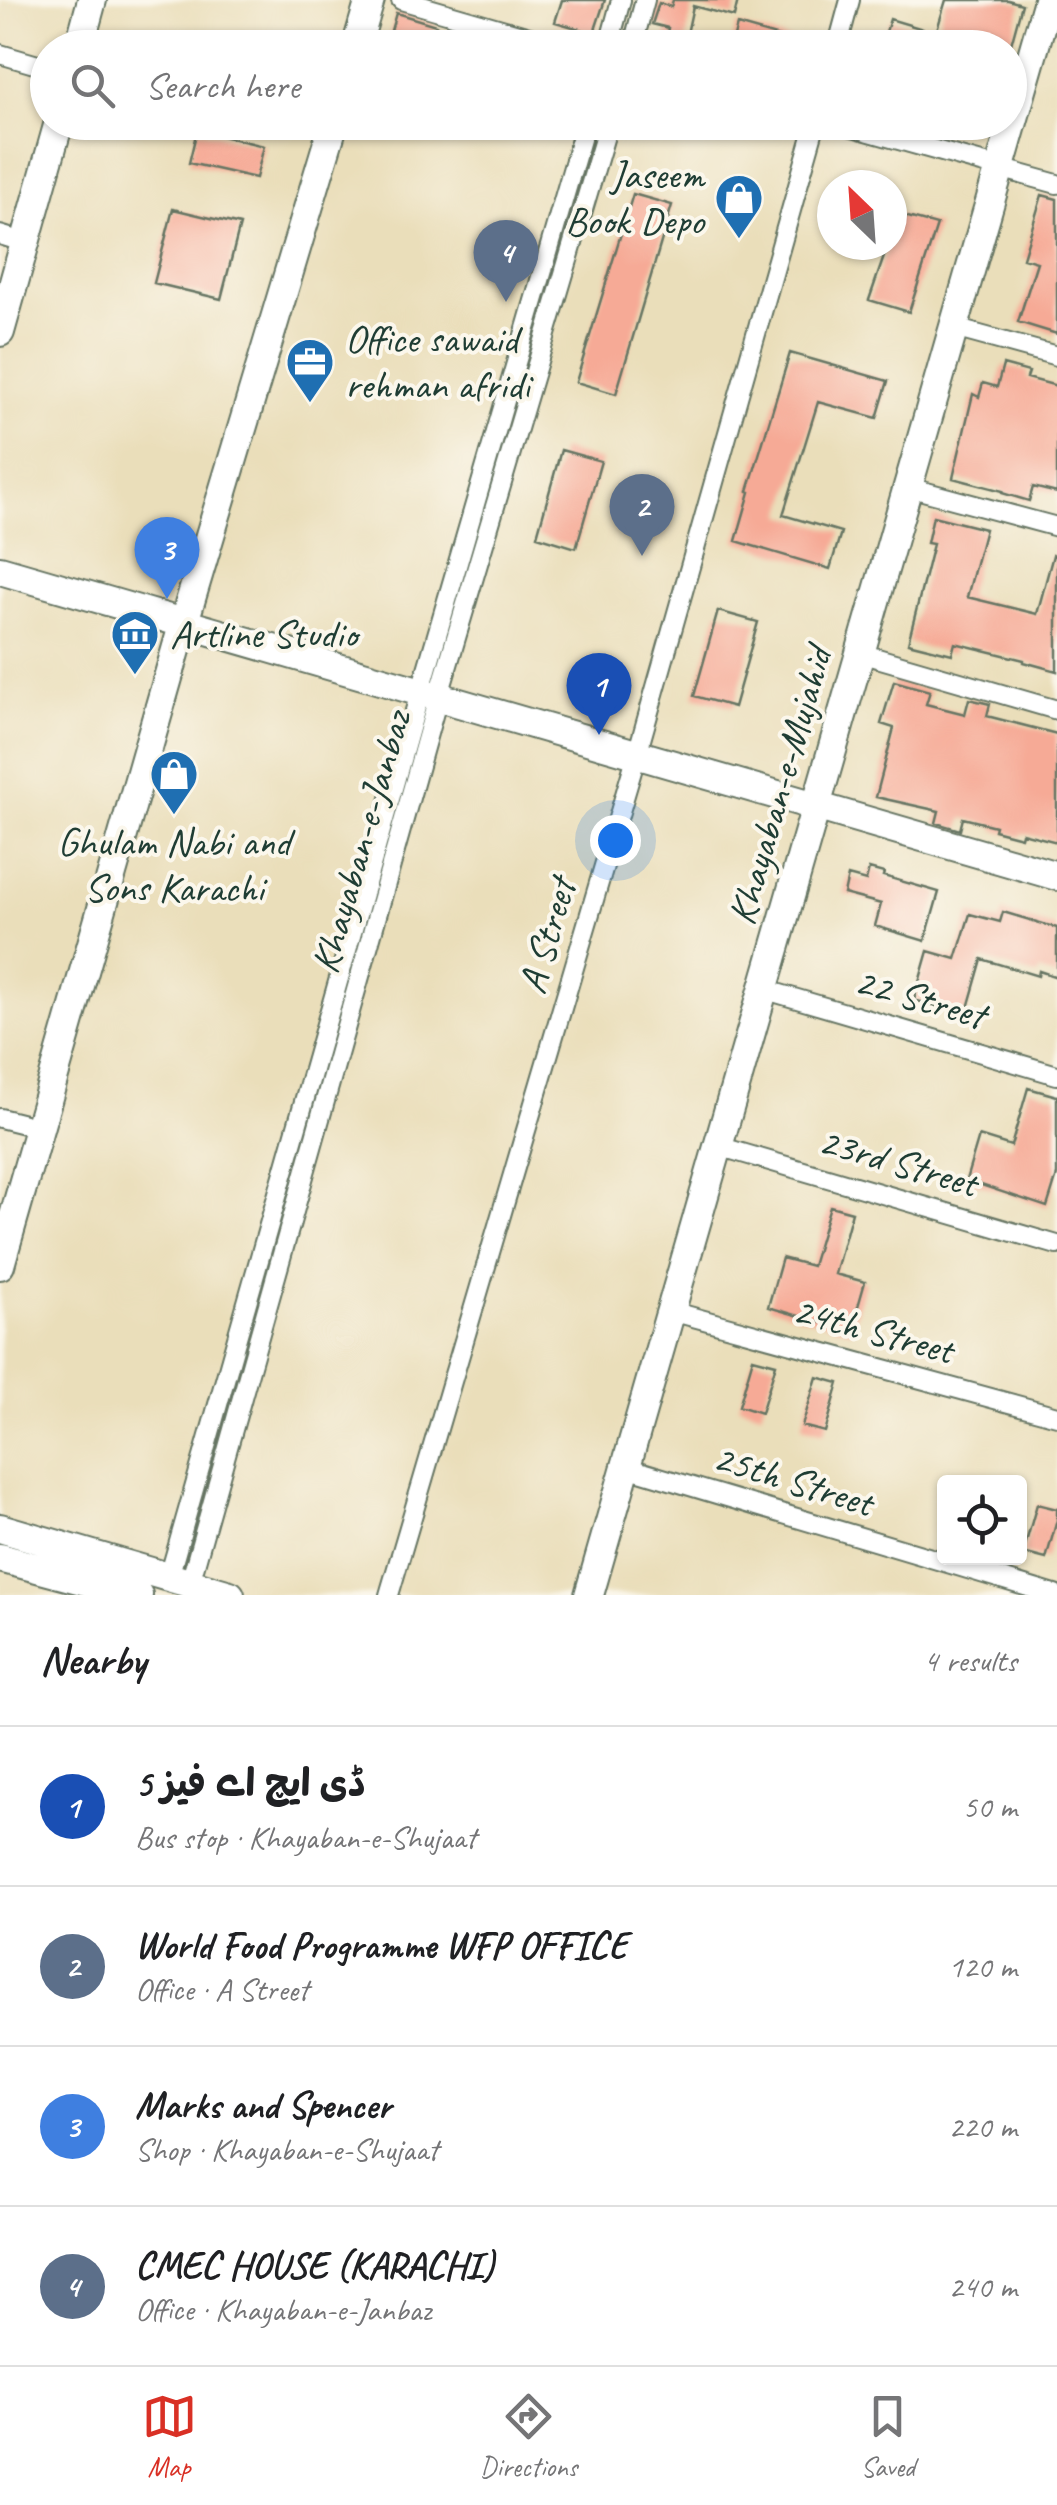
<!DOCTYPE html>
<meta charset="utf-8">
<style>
:root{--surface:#fff;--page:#f6f6f6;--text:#202124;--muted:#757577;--line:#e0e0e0;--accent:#d93025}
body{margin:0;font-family:Caveat,"Playpen Sans Arabic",sans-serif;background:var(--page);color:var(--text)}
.controls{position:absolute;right:30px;bottom:30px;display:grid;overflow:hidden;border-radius:10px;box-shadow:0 2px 8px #0004}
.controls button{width:90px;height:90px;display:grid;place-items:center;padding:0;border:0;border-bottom:2px solid var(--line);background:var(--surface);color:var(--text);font:50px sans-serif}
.compass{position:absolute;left:817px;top:170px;width:90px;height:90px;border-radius:50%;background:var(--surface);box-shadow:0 2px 8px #0004;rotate:335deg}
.you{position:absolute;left:615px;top:840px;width:35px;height:35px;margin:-25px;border:8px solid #fff;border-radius:50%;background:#1a73e8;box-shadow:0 0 0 15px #1a73e833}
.badge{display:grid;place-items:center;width:65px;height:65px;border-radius:50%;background:var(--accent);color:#fff;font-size:32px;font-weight:700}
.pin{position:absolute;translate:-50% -82px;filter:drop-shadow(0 2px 5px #0008)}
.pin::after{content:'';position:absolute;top:52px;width:35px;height:30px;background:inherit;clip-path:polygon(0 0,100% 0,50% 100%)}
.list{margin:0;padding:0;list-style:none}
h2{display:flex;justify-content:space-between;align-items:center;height:130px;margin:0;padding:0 40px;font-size:42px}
h2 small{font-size:32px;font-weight:400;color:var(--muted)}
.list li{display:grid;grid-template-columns:65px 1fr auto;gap:30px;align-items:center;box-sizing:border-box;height:160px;padding:0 40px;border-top:2px solid var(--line)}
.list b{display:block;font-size:38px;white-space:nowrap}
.list p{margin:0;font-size:32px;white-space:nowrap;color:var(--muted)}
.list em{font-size:32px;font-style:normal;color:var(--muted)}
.icon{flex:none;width:55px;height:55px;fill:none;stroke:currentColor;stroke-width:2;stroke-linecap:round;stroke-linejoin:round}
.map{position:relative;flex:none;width:1057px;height:1595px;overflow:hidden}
.search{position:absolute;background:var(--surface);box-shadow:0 2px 8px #0004;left:30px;right:30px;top:30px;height:110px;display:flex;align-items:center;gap:25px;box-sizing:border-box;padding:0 35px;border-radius:55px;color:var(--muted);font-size:38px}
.sheet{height:770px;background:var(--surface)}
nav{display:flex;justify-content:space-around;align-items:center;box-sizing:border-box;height:140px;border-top:2px solid var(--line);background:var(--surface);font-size:28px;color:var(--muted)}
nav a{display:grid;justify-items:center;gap:5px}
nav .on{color:var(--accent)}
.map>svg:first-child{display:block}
</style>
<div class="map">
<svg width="1057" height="1595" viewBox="0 0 1057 1595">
<rect width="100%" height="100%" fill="#fbf7ec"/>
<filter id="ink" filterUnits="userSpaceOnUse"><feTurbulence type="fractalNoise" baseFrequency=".01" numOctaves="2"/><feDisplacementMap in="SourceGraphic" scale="20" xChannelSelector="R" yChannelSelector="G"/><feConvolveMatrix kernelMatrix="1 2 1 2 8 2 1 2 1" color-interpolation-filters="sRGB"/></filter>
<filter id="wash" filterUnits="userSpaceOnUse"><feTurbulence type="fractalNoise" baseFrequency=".0048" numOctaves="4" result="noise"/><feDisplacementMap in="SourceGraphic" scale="40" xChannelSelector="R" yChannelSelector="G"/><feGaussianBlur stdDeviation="2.25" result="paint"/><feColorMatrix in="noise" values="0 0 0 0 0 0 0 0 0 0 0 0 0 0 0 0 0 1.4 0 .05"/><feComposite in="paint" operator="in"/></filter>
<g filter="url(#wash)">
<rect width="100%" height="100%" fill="#eadeba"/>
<g id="blocks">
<!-- building -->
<path fill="#f6aa96" d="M562 0H605L594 33 555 22Z
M673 0H738L734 17 693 6 684 48 665 44 668 28 652 24 659 3 671 7Z
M946 0H1008L1022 4 1010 48H881L890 19 936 33Z
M396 13 436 25 429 48H386Z
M737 25 804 44V48H731Z
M197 130 264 146 256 178 189 163Z
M633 194 672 205 616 394 576 382Z
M1042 195 1057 199V334L1018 322 1037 262 1023 258Z
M173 209 240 225 221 299 154 283Z
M897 214 937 225 909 312 869 300 888 245H892V231Z
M790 353 888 381 877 418 818 402 783 515 841 532 830 569 736 541 750 492 748 491Z
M1003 365 1029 372 1027 378 1057 386V493L1033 487 1029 501 1002 493 1003 491 953 478 973 394 979 397 983 383 997 387Z
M561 450 601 461 576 548 537 536Z
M933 516 985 529 967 597 1037 614 1053 555 1057 556V671L1024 662V660L955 643 952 654 908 643 933 544 927 543Z
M718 611 758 622 734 707 694 696Z
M894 681 930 691 926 704 965 714 969 699 990 704 987 716 1057 734V842L1022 833 1021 837 994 830 995 826 963 818 960 830 936 823 939 811 876 797 894 728 881 724Z
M869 869 884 873 883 876 939 892 925 941 875 926 881 904 844 894 848 876 866 881Z
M1003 912 1057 928V977L1039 971 1038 976 982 959 966 1015 914 1000 928 951 956 959 970 914 1000 922Z
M1028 1088 1057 1096V1175L1047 1207 966 1180 979 1136 1011 1146Z
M830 1206 852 1212 835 1274 865 1282 851 1331 768 1307 782 1258 812 1266Z
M753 1358 776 1364 761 1413 739 1406Z
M817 1377 839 1383 825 1432 802 1426Z
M1037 1504 1057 1509V1520L1046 1559 1023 1553Z"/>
</g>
</g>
<g filter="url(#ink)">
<use href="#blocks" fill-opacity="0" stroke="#667563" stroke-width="2.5"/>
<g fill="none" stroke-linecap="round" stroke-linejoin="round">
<!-- street casing -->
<g stroke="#667563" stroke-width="22">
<path id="street" d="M401 0 567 48
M608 48 621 0
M632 48 645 0
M837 48 850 0
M0 54 48 68
M834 122 1057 184
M0 235 26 243
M954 328 1057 356
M908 487 1057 527
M860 653 1057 710
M763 989 1057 1075
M0 1118 40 1128
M718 1146 1057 1245
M671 1311 1057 1416
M626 1467 1055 1595
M169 1577 416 707 586 122
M190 1583 434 712 609 122
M389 1595 637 754 816 122"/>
</g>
<!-- secondary casing -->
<g stroke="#667563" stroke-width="32">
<path id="secondary" d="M79 48 92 0
M356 48 370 0
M0 332 59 122
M0 570 1057 876
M0 1265 184 622 334 122
M0 1528 230 1595
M0 1558 138 1595
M589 1595 1048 0"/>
</g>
<!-- street -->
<use href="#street" stroke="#fff" stroke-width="18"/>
<!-- secondary -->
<use href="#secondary" stroke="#fff" stroke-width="28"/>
</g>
</g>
<!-- icons -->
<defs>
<g id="shop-pin" transform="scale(2.5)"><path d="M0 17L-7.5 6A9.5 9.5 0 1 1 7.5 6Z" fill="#1f6fb2" stroke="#fbf7ec"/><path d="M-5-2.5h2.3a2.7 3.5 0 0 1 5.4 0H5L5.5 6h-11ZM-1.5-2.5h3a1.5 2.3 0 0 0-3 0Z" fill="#fff"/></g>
<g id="office-pin" transform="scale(2.5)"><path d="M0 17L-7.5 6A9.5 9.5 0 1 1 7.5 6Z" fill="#1f6fb2" stroke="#fbf7ec"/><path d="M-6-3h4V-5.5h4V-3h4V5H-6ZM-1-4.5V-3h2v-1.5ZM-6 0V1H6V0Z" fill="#fff"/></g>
<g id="museum-pin" transform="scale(2.5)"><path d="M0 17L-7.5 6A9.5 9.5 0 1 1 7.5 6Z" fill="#1f6fb2" stroke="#fbf7ec"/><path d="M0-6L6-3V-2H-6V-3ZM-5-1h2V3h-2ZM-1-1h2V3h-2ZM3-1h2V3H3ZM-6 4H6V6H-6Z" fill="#fff"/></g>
</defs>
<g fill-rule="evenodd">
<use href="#shop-pin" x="739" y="198"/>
<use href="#office-pin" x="310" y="362"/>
<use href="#museum-pin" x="135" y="634"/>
<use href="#shop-pin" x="174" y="774"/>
</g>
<g text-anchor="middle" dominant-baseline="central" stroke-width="8" stroke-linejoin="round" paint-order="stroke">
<!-- poi labels -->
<g font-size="40" fill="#1f3d34" stroke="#fbf7ec" text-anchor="start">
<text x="704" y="175" text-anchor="end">Jaseem<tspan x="704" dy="46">Book Depo</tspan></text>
<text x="345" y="339">Office sawaid<tspan x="345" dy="46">rehman afridi</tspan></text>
<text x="170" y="634">Artline Studio</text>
<text x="174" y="842" text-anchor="middle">Ghulam Nabi and<tspan x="174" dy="46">Sons Karachi</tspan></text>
</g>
<!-- street labels -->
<g font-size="40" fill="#1f3d34" stroke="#fbf7ec">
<text transform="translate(780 786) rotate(-74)">Khayaban-e-Mujahid</text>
<text transform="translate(361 842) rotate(-74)">Khayaban-e-Janbaz</text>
<text transform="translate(547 936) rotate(-74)">A Street</text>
<text transform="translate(920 998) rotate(16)">22 Street</text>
<text transform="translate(898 1162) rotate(16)">23rd Street</text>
<text transform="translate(873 1330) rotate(15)">24th Street</text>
<text transform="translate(793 1480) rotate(17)">25th Street</text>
</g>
</g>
</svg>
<div class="controls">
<button><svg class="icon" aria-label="locate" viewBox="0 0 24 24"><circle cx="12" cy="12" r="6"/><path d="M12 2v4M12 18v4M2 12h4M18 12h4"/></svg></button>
</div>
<svg class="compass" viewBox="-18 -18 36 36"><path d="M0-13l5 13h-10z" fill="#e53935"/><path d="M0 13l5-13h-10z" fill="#757577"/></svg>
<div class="you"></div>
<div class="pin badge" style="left:599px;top:735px;background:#1a4fb4">1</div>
<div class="pin badge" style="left:642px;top:556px;background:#5c6f8a">2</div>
<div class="pin badge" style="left:167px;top:599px;background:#3f7fe0">3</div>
<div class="pin badge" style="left:506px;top:302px;background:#5c6f8a">4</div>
<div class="search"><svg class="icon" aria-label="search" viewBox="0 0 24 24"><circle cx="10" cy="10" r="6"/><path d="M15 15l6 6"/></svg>Search here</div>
</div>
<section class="sheet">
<h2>Nearby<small>4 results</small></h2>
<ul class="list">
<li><span class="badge" style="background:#1a4fb4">1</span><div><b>5 ڈی ایچ اے فیز</b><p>Bus stop · Khayaban-e-Shujaat</p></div><em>50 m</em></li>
<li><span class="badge" style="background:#5c6f8a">2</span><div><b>World Food Programme WFP OFFICE</b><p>Office · A Street</p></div><em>120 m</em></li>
<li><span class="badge" style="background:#3f7fe0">3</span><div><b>Marks and Spencer</b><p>Shop · Khayaban-e-Shujaat</p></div><em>220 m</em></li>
<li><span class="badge" style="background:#5c6f8a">4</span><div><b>CMEC HOUSE (KARACHI)</b><p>Office · Khayaban-e-Janbaz</p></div><em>240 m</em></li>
</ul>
</section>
<nav>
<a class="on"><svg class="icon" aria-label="map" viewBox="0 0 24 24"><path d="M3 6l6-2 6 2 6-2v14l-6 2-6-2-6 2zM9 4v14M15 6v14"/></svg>Map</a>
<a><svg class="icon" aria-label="directions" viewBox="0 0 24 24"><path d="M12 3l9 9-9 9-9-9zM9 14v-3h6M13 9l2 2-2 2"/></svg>Directions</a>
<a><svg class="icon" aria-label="saved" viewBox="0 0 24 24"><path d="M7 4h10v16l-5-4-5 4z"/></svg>Saved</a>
</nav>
